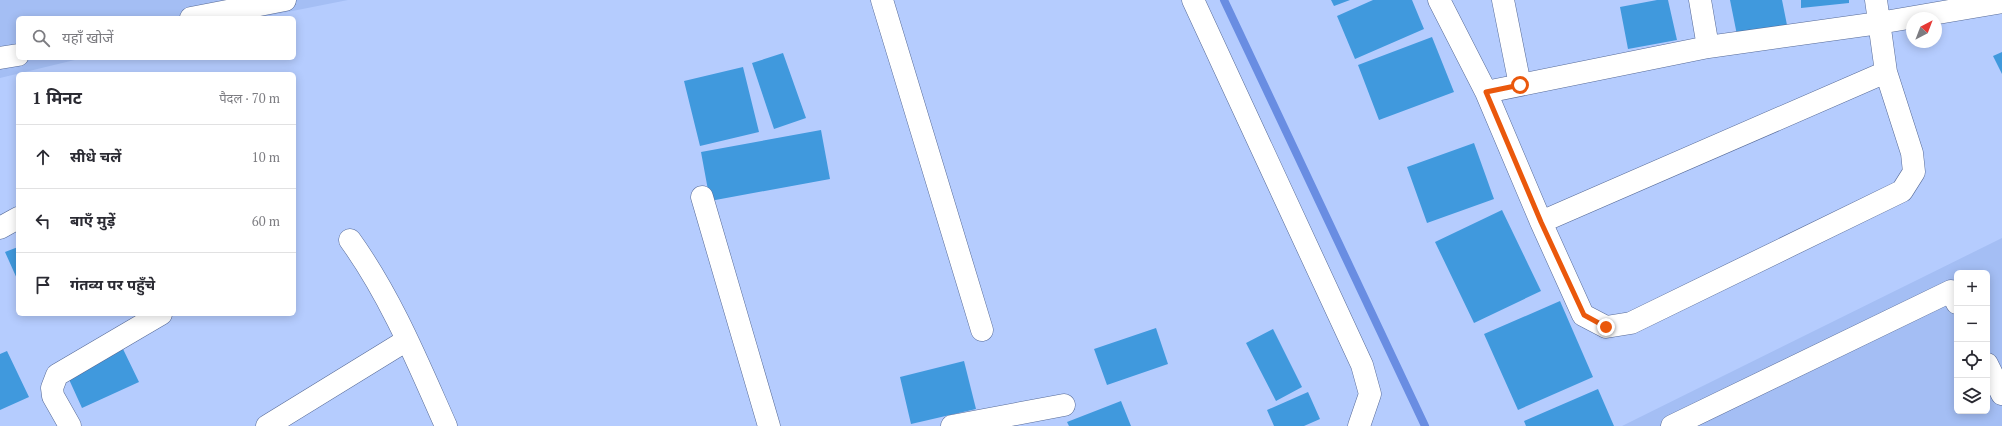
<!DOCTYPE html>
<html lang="hi">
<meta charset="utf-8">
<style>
:root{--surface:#fff;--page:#f7f7f7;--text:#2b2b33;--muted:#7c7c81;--line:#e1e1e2}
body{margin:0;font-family:"PT Serif","Noto Sans Devanagari",serif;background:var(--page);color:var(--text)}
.controls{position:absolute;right:12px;bottom:12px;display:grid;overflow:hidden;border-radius:6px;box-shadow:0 2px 10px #0003}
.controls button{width:36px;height:36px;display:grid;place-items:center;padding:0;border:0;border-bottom:1px solid var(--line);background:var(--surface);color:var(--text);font:20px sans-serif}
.compass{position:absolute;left:1906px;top:12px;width:36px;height:36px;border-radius:50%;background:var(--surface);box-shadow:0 2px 10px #0003;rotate:42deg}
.stop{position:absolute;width:12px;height:12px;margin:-9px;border:3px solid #ea580c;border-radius:50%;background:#fff}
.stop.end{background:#ea580c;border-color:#fff;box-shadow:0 1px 4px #0008}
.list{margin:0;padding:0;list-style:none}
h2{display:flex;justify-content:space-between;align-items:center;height:52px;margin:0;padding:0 16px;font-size:17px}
h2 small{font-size:13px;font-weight:400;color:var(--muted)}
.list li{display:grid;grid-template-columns:26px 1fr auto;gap:12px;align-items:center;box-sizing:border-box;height:64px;padding:0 16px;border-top:1px solid var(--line)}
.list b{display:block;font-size:15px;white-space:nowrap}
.list em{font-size:13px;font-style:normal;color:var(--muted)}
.icon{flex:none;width:22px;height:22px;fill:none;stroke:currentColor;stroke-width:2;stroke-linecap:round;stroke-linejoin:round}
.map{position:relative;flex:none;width:2002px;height:426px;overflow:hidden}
.search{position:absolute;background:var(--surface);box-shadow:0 2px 10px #0003;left:16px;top:16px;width:280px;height:44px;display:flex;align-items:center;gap:10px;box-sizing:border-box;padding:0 14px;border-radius:6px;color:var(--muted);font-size:15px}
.panel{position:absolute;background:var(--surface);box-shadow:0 2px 10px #0003;left:16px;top:72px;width:280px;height:244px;border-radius:6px}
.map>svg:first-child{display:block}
</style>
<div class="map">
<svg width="2002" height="426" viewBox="0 0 2002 426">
<rect width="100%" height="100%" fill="#b5ccfe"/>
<!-- built -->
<path fill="#a4bef4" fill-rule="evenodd" d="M0 0H348L257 18H18V58H83L0 78Z
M2002 238V426H1622ZM1957 273H1987V411H1957Z"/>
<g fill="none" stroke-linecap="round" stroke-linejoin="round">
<!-- stream -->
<path stroke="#698de2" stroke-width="8" d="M1224 0 1425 426"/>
</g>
<!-- building -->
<path fill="#4099dd" d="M1331 0H1350L1334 6Z
M1373 0H1412L1424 29 1355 59 1337 16Z
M1657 0H1668L1677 40 1628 49 1620 7Z
M1730 0H1782L1787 25 1737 35Z
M1801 0H1849V3L1801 8Z
M1432 37 1454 92 1379 120 1358 65Z
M2002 52V74L1993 56Z
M783 53 806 118 774 129 752 63Z
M743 67 759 132 700 146 684 81Z
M821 130 830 179 710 201 701 152Z
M1474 143 1494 199 1427 223 1407 167Z
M1502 210 1541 291 1474 323 1435 242Z
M18 247V281L5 252Z
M1560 301 1593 377 1518 410 1484 334Z
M1156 328 1168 364 1107 385 1094 349Z
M1273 329 1302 387 1276 401 1246 343Z
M123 349 139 382 82 408 67 375Z
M7 351 29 397 0 410V354Z
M964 361 976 409 911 424 900 377Z
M1598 389 1614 426H1526L1524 421Z
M1308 392 1320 419 1304 426H1274L1267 410Z
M1121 401 1131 426H1069L1067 422Z"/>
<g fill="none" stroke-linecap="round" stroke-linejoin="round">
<!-- minor casing -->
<g stroke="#566a97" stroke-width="23">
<path id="minor" d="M882 0 982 330
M1193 0 1362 365 1370 394 1359 426
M1439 0 1486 92 1541 222 1886 72
M1503 0 1520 85
M1700 0 1708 47
M191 18 285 0
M0 58 18 55
M1486 92 1708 47 1879 23 2002 2
M702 197 769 426
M1541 222 1583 315 1606 327 1631 323 1902 191 1914 172 1912 153 1886 72 1876 0
M0 228 18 218
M350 240C391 297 418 363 446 426
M1987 364 2002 394
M70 426 53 396 52 388 57 375 161 314
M267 426 407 340
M952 426 1064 405
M1672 426 1951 291 1957 303"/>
</g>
<!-- minor -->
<use href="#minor" stroke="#fff" stroke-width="22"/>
</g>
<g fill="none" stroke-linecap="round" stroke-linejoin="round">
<!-- route -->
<path stroke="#ea580c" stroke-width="5" d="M1520 85 1486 92 1541 222 1584 315 1606 327"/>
</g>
</svg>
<div class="controls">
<button>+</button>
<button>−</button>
<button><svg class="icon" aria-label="locate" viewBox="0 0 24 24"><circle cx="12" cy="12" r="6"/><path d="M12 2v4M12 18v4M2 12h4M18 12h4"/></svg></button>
<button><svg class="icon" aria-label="layers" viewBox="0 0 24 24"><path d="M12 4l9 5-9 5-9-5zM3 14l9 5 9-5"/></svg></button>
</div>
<svg class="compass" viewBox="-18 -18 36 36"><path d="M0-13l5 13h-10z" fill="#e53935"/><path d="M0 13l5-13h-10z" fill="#7c7c81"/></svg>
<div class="stop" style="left:1520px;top:85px"></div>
<div class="stop end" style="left:1606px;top:327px"></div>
<div class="search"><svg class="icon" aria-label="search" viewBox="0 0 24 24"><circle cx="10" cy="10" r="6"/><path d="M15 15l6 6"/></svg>यहाँ खोजें</div>
<section class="panel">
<h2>1 मिनट<small>पैदल · 70 m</small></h2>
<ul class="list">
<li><svg class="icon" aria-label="ahead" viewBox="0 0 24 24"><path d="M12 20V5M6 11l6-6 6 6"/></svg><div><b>सीधे चलें</b></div><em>10 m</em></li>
<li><svg class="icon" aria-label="left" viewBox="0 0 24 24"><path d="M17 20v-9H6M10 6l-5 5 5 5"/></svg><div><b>बाएँ मुड़ें</b></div><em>60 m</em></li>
<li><svg class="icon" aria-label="arrive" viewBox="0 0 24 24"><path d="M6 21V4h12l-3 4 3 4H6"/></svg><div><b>गंतव्य पर पहुँचे</b></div></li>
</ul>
</section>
</div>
